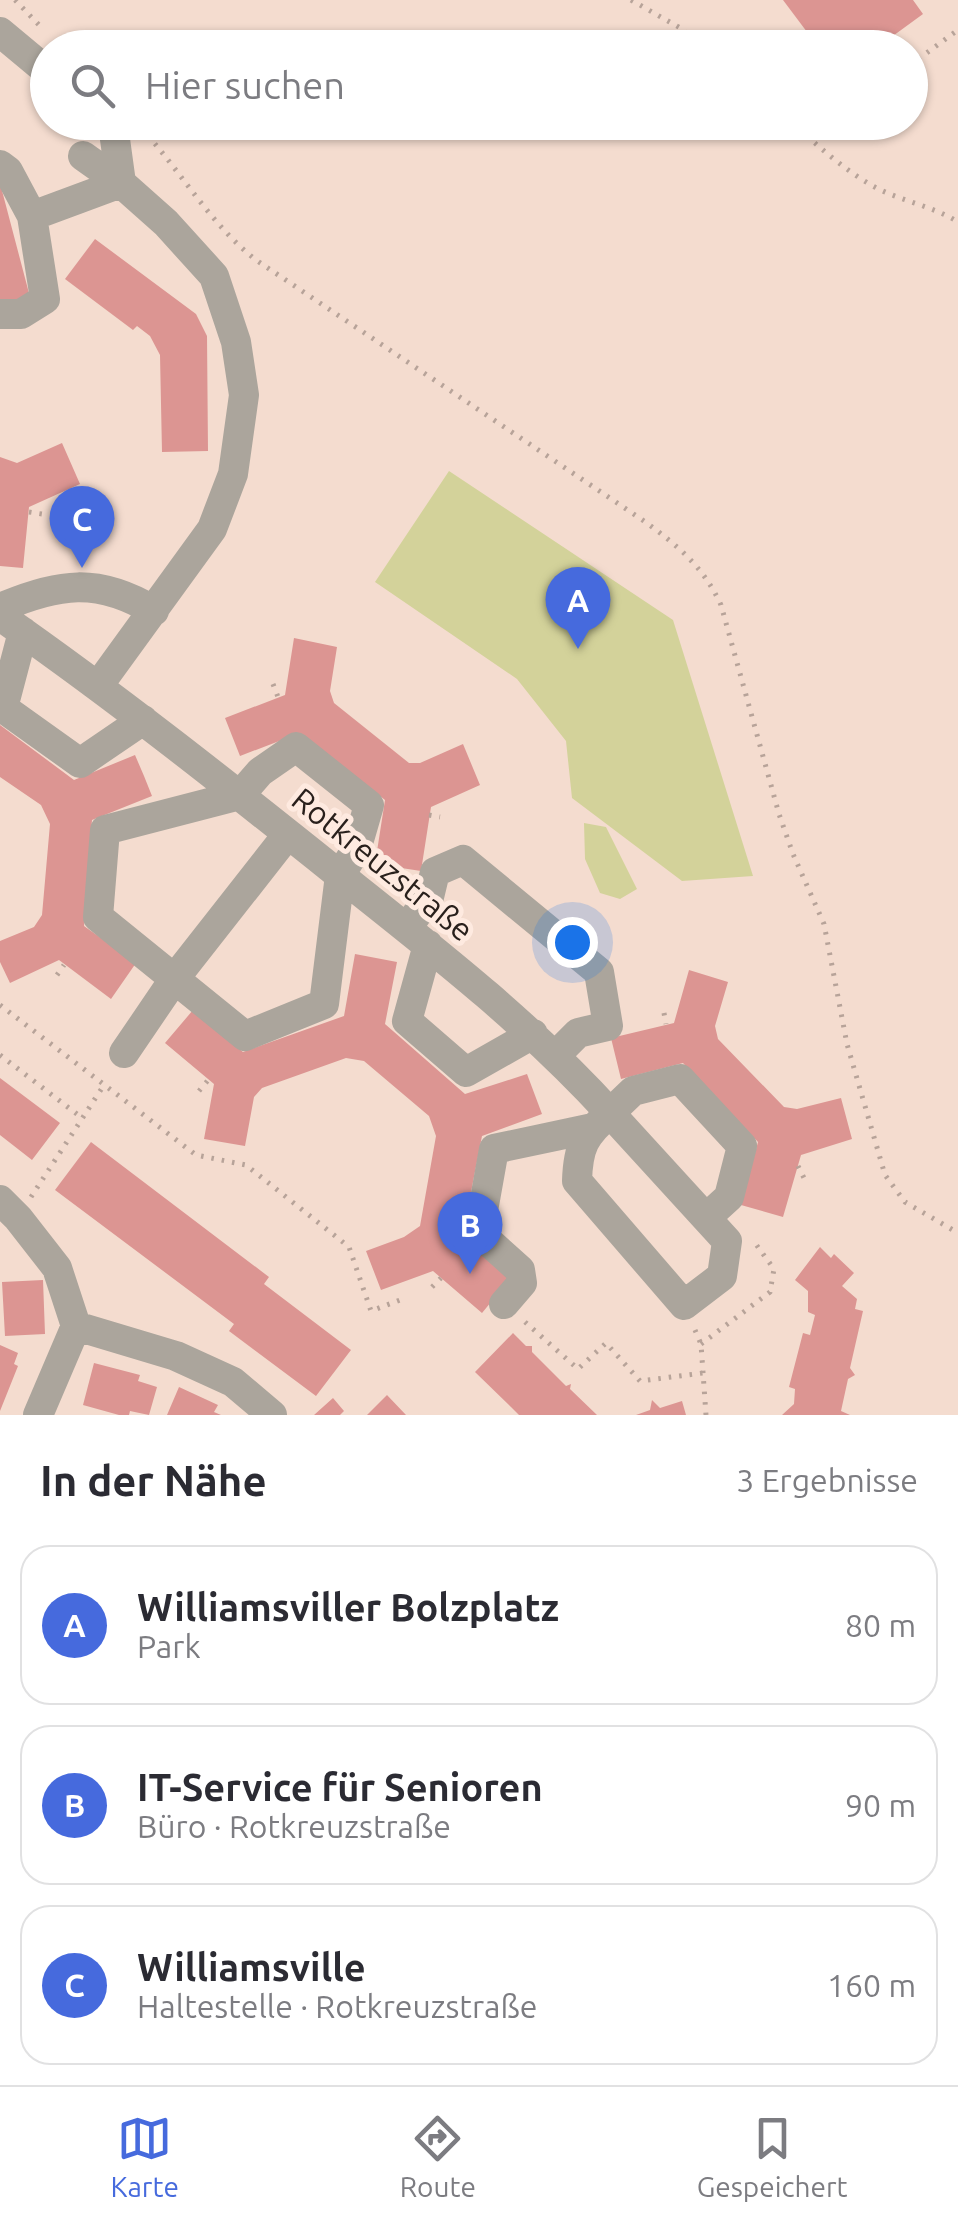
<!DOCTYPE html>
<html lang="de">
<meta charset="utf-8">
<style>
:root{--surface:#fff;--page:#f7f7f7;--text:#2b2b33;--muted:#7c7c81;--line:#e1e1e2;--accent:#466add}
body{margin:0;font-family:Ubuntu,sans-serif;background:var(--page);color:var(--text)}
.you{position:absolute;left:572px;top:942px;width:35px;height:35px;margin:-25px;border:8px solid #fff;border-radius:50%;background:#1a73e8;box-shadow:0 0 0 15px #1a73e833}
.badge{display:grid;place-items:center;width:65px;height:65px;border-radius:50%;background:var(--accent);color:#fff;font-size:32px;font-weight:700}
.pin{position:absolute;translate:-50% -82px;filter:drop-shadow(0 2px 5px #0008)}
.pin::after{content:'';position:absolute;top:52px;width:35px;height:30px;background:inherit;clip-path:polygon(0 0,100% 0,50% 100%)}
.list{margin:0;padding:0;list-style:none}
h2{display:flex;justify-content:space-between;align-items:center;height:130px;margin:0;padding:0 40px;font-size:42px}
h2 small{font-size:32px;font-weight:400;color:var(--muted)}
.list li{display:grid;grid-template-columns:65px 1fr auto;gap:30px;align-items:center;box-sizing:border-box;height:160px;margin:0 20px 20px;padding:0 20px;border:2px solid var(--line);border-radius:30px}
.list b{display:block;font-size:38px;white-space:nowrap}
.list p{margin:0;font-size:32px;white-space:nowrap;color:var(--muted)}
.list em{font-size:32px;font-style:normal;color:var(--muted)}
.icon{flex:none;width:55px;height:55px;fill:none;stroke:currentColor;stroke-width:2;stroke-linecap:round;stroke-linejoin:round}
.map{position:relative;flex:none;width:958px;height:1415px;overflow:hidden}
.search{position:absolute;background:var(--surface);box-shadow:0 2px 8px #0004;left:30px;right:30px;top:30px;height:110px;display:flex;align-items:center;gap:25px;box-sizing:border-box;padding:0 35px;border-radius:55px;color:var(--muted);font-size:38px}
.sheet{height:670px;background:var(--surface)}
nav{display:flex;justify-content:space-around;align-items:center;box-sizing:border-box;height:140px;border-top:2px solid var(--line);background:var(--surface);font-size:28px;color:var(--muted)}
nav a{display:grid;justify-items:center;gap:5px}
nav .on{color:var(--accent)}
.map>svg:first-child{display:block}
</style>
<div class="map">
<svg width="958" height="1415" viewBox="0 0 958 1415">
<rect width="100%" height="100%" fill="#f4dccf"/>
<!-- green -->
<path fill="#d3d29a" d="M449 471 673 620 753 876 682 881 572 798 566 741 517 679 375 582Z
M584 823 606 827 637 889 620 899 600 893 585 859Z"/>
<!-- building -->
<path fill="#dc9592" d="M783 0H913L923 14 886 41 891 48H819Z
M0 183 30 297 0 305Z
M95 239 196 314 207 336 208 451 162 452 160 355 150 336 137 326 133 330 65 279Z
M62 443 80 484 29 507 23 568 0 566V457L17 463Z
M294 638 337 647 330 691 334 703 409 763H420L463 744 480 785 431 807 421 871 375 864 385 800 300 733 240 756 225 718 285 695Z
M0 725 74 780 135 755 144 776 152 796 92 820 84 926 136 963 111 999 59 960 10 983 0 962V941L34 927 42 915 50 824 41 805 0 777Z
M355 954 397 962 385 1024 465 1094 527 1074 542 1114 482 1136 462 1238 510 1279 482 1313 433 1271 381 1290 366 1251 404 1237 420 1226 436 1136 429 1116 364 1061 346 1058 262 1088 254 1097 245 1146 204 1139 214 1084 165 1043 193 1010 243 1052 344 1016Z
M689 970 728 982 715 1026 718 1039 784 1107 797 1109 841 1098 852 1139 801 1155 783 1217 741 1205 758 1142 683 1063 621 1079 611 1038 674 1023Z
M0 1078 60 1123 32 1160 0 1135Z
M91 1142 269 1277 264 1284 351 1350 316 1396 229 1331 234 1324 55 1190Z
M820 1247 831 1258 834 1254 854 1273 842 1286 857 1299 855 1309 863 1311 850 1368 855 1375 848 1379 841 1411 850 1415H782L794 1404 795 1389 789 1387 803 1333 810 1335 815 1315 808 1312V1291L795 1280Z
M43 1280 45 1334 5 1336 2 1282Z
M513 1333 526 1346H532V1352L566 1386 571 1384 570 1389 597 1415H519L511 1407 475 1372Z
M0 1345 18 1353 14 1364 18 1366 0 1411Z
M94 1363 140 1375 138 1381 157 1387 149 1415 130 1411 129 1415H119L83 1405Z
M179 1387 218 1405 214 1412 221 1415H167Z
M387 1395 406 1415H367Z
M333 1398 344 1411 340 1415H314Z
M652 1400 660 1408 682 1401 686 1415H636L650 1410Z"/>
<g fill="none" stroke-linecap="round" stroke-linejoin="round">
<!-- path -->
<path stroke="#b7a399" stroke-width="5" stroke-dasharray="2.5 8" stroke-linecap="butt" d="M15 0 41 27
M631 0 682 29 706 48
M910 65 958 30
M791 122C817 145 842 168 871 185 899 201 931 205 958 222
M141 128C181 171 210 224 256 260L644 521C678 546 703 566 721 605L779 814 793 854 824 924 847 1044 885 1175 905 1202 958 1233
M29 512 42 514
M273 684 278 697
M429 815 440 817
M57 975 64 965
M0 1005 196 1155 246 1165 349 1247 371 1311 400 1300
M664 1013 666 1024
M0 1055 82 1118
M199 1091 209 1079
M798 1166 806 1182
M31 1197 104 1085
M432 1287 441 1278
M525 1322 578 1369 606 1343 640 1381 703 1373
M695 1330 701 1344 706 1415
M701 1344 770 1292 774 1269 755 1243"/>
<!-- minor -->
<path stroke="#aba59c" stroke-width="30" d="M0 32 48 72
M83 156 121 183 114 132 104 122
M0 165 8 171 32 216
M0 314H21L45 299 32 216 121 183 166 223 214 276 236 342 244 395 233 474 212 529 98 686
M0 608C58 583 98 577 154 611
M0 616C116 697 227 785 337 873 434 950 527 1022 610 1113 584 1135 578 1147 577 1181L684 1305 722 1276 727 1241 610 1113 633 1091 680 1079 742 1146 729 1197 706 1218
M23 632 3 708 80 763 143 720
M296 747 369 805 356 850 340 875 324 1004 245 1036 98 917 105 830 240 795 260 772Z
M407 928 429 897 435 872 463 860 599 972 608 1026 578 1033 557 1054
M428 945 407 1021 466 1072 533 1034
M124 1053 175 978 288 834
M0 1200 18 1218 57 1268 76 1326 38 1415
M504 1304 522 1283 520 1270 479 1233 494 1149 593 1128
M76 1326 176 1356 233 1382 272 1415"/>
</g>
<g text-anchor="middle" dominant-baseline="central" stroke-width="10" stroke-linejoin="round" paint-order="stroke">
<!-- street labels -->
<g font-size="32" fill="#29201c" stroke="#feeae0">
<text transform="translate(383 864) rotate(39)">Rotkreuzstraße</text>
</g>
</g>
</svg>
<div class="you"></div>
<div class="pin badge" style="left:578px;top:649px">A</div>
<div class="pin badge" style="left:470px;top:1274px">B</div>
<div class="pin badge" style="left:82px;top:568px">C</div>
<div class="search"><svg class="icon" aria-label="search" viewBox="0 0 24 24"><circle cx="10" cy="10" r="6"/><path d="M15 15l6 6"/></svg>Hier suchen</div>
</div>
<section class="sheet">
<h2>In der Nähe<small>3 Ergebnisse</small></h2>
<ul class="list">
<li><span class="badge">A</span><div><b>Williamsviller Bolzplatz</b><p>Park</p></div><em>80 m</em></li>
<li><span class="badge">B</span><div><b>IT-Service für Senioren</b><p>Büro · Rotkreuzstraße</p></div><em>90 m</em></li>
<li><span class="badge">C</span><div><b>Williamsville</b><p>Haltestelle · Rotkreuzstraße</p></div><em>160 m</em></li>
</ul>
</section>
<nav>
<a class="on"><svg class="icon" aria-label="map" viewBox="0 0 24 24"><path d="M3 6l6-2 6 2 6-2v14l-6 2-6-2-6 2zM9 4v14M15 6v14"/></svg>Karte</a>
<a><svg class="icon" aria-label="directions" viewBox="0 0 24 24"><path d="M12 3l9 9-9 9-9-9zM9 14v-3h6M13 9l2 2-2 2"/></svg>Route</a>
<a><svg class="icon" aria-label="saved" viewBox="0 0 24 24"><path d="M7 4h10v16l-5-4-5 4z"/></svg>Gespeichert</a>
</nav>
